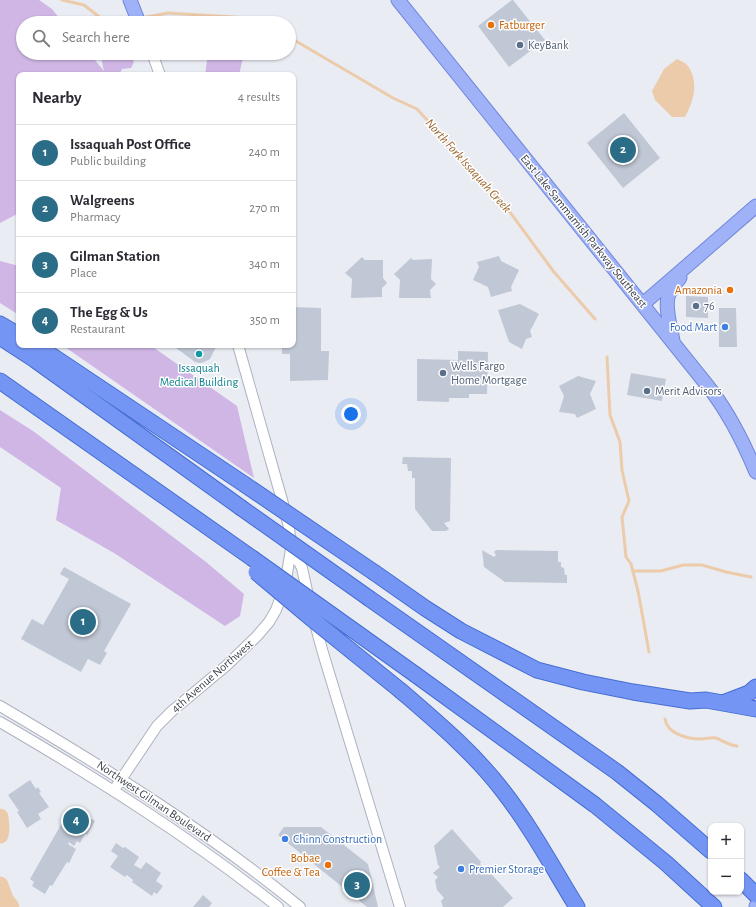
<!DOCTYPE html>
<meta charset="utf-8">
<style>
:root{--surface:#fff;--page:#f2f2f3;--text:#2b2b33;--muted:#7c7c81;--line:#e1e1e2;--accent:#2b6d86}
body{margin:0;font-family:"Alegreya Sans",sans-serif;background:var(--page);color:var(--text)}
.controls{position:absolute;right:12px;bottom:12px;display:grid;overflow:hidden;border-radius:8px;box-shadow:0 1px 3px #0004}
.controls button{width:36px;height:36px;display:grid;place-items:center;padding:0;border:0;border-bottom:1px solid var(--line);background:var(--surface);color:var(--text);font:20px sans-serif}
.you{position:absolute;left:351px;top:414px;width:14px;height:14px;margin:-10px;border:3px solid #fff;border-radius:50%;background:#1a73e8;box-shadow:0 0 0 6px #1a73e833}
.badge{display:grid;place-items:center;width:26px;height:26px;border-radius:50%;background:var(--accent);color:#fff;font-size:13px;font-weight:700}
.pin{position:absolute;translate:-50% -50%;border:2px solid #fff;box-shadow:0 1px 4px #0006}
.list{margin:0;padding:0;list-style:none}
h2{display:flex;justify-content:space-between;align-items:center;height:52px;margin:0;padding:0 16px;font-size:17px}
h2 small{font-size:13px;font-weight:400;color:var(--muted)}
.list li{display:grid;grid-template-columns:26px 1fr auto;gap:12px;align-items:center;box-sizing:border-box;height:56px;padding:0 16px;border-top:1px solid var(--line)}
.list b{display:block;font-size:15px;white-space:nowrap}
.list p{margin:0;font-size:13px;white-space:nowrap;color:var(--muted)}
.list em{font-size:13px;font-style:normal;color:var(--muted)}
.icon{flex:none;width:22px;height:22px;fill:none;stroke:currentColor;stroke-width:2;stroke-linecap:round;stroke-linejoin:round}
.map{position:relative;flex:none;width:756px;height:907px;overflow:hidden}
.search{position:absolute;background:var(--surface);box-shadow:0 1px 3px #0004;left:16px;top:16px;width:280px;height:44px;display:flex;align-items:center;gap:10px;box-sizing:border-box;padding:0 14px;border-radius:22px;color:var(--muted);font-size:15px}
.panel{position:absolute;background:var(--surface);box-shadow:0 1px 3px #0004;left:16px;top:72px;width:280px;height:276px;border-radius:8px}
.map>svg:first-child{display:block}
</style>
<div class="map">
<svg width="756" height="907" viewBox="0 0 756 907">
<rect width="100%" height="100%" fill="#eaecf4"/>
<!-- green -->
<path fill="#cfb6e5" d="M0 0H39L52 9 63 23H23V53H89L104 71 100 53H129L134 62 131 68 122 69 120 73 107 75H19V213L0 223Z
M208 53H244L239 75H205Z
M0 261 19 266V315L0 303Z
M62 345H150L237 406 254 478Z
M0 410 33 431 206 562 244 594 240 616 225 626 114 553 56 520 61 488 0 447Z"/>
<!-- water -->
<path fill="#eccbab" d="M677 59C681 61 686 63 688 66 699 82 694 101 685 117H672L655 100 652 91 664 69Z"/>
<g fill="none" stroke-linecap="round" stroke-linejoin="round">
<!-- stream -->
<path stroke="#eccbab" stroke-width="3" d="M62 0 84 5 107 23
M141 18 168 13 249 18 259 23
M109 23 133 19
M289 37 393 98 417 109 451 146 477 179 501 200 554 272 595 319
M607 357 610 415 620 442 622 470 629 501 622 517 626 557 631 564 638 591 649 652
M633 571H661L683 565H702L726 572 751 577
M665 719C667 734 688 739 701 739 706 739 712 737 716 738 724 741 727 745 737 746"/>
<!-- river -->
<path stroke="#eccbab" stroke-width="17" d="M0 817 1 829 0 835
M0 885 5 899 11 907"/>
</g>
<!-- building -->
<path fill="#c0c7d5" d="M512 0H513L545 40 509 67 478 26Z
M624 113 660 158 623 188 587 143Z
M499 256 501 261 519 270 511 287 512 291 491 297 488 287 473 280 479 267 477 262Z
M362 257 365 260H383V278L387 283 382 288V297L351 298 352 279 345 273Z
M411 258 413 260 432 259 431 279 436 284 430 290 431 298H399L400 280 394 274Z
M686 296 708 297V318L686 317Z
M520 304 539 314 530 331 532 337 526 339 522 349 509 342 498 310Z
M293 307 321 308V351H329L328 380 290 381V354H282V345H293Z
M719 308H736L737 347H719Z
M172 345H214L215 349 210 359 204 362 200 363 195 362Z
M458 351 488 352 487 394H469V398H449V402L417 401V359L458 360Z
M631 373 666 379 662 401 627 395Z
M578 376 596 381 590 394 596 409 577 418 575 414 559 412 564 396 559 386Z
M403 457 451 458 450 521 444 523 449 529 446 531H432L415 509V478H412V471H408L407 464H402Z
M482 550 494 557 496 555 494 552 496 550 558 551V562H561V567L564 568 565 575H567V583L505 582 484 567Z
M64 567 131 604 104 651 107 653 100 665 88 659 81 672 21 639 32 619 43 625 69 579 60 574Z
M30 780 36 789 38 787 41 792 39 793 49 807 38 814 41 819 27 828 17 812 19 811 8 795Z
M71 807 95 821 87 835 85 834 80 843 77 841 74 846 69 842 68 844 76 849 69 863 67 862 52 886 50 885 45 894 32 886 34 882 30 879Z
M284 827H321L368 864 378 907H367L278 835Z
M452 829 481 862 480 864 485 869 486 868 513 898 503 907H443L441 901 444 898 437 890 435 880 438 877 433 873 440 867 438 865 434 846Z
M116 843 123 848 125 847 139 857 134 865 141 869 146 862 161 873 156 881 163 886 157 894 154 892 152 896 132 882 133 880 127 875 125 877 110 867 118 856 111 851Z
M203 895 212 903 209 907H193Z"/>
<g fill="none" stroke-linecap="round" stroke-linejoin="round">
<!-- minor casing -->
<g stroke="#adb2bf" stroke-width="12">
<path id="minor" d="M152 53 160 75
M290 555 299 562 302 568 309 600
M314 620 323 653 400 907
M0 706C104 767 207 831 300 907
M0 722C96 778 190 837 278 907
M114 790 157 726 172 711 226 666 257 636 269 622 276 610 285 586 291 549 289 527 282 500 238 345"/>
</g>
<!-- major casing -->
<g stroke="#7088dc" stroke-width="15">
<path id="major" d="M130 0 139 23
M398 0 707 385C728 411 743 441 756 472
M643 304 756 206
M673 341C671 329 665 308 668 297 670 290 675 284 680 278
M756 907V906"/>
</g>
<!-- highway casing -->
<g stroke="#456ed3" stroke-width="17">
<path id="highway" d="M0 324 19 335
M0 337 35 360 240 507
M36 345 244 484
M0 381 252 558
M375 573 425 608 461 631 537 670 583 682 633 692 690 701 706 700 756 709
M370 599 617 772 657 804 711 851
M416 675 595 805 666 863 714 907
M401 691C437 722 474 753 503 791 531 827 553 868 577 907
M723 703 749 693 756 687
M741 880 756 895"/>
</g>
<!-- minor -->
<use href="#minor" stroke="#fff" stroke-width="10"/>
<!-- major -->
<use href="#major" stroke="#a0b2f7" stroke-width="13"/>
<!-- highway -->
<use href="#highway" stroke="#7595f4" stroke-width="15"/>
<!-- highway-bridge casing -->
<g stroke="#456ed3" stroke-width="17" stroke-linecap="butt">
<path id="highway-bridge" d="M244 484 375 573
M240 507 370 599
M252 558 416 675
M256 572 312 619 401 691"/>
</g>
<!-- highway-bridge -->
<use href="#highway-bridge" stroke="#7595f4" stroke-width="15"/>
</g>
<!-- markers -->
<g fill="#e8710a" stroke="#fff" stroke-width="1.5">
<circle cx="491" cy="25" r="4"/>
<circle cx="730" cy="290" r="4"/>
<circle cx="328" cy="865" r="4"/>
</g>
<g fill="#5c6f8a" stroke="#fff" stroke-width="1.5">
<circle cx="520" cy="45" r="4"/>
<circle cx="696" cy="306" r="4"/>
<circle cx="443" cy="373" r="4"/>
<circle cx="647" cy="391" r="4"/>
</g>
<g fill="#3f7fe0" stroke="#fff" stroke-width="1.5">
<circle cx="725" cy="327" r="4"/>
<circle cx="285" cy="839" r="4"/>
<circle cx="461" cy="869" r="4"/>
</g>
<circle fill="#0f9aa8" stroke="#fff" stroke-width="1.5" cx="199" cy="354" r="4"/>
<g text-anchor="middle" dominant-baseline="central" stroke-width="3" stroke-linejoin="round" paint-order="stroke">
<!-- food labels -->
<g font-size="12" fill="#c56008" stroke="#fff" text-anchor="end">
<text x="499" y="25" text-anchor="start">Fatburger</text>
<text x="722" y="290">Amazonia</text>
<text x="320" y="858">Bobae<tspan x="320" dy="14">Coffee &amp; Tea</tspan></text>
</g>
<!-- service labels -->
<g font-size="12" fill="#4e5e75" stroke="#fff" text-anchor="start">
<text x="528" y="45">KeyBank</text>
<text x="704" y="306">76</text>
<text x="451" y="366">Wells Fargo<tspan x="451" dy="14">Home Mortgage</tspan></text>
<text x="655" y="391">Merit Advisors</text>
</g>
<!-- street labels -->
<g font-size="12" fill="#393d47" stroke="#fff">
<text transform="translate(584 231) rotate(51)">East Lake Sammamish Parkway Southeast</text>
<text transform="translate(212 676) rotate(-41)">4th Avenue Northwest</text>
<text transform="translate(154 801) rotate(34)">Northwest Gilman Boulevard</text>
</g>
<!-- shop labels -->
<g font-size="12" fill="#366cbe" stroke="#fff" text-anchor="start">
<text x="717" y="327" text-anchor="end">Food Mart</text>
<text x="293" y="839">Chinn Construction</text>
<text x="469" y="869">Premier Storage</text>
</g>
<!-- culture labels -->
<g font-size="12" fill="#0d838f" stroke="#fff">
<text x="199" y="368">Issaquah<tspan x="199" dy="14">Medical Building</tspan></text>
</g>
<!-- water labels -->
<g font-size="13" font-style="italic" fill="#9c6934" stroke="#fff">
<text transform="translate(468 166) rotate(48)">North Fork Issaquah Creek</text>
</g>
</g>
</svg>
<div class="controls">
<button>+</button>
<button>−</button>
</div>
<div class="you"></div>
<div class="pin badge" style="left:83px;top:622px">1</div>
<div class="pin badge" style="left:623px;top:150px">2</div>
<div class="pin badge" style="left:357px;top:885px">3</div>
<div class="pin badge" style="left:76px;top:821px">4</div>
<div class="search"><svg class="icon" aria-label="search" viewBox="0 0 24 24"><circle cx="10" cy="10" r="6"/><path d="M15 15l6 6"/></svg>Search here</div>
<section class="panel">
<h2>Nearby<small>4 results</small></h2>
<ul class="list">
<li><span class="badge">1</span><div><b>Issaquah Post Office</b><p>Public building</p></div><em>240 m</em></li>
<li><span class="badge">2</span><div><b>Walgreens</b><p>Pharmacy</p></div><em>270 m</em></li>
<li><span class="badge">3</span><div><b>Gilman Station</b><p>Place</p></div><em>340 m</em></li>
<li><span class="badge">4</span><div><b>The Egg &amp; Us</b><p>Restaurant</p></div><em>350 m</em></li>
</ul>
</section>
</div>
